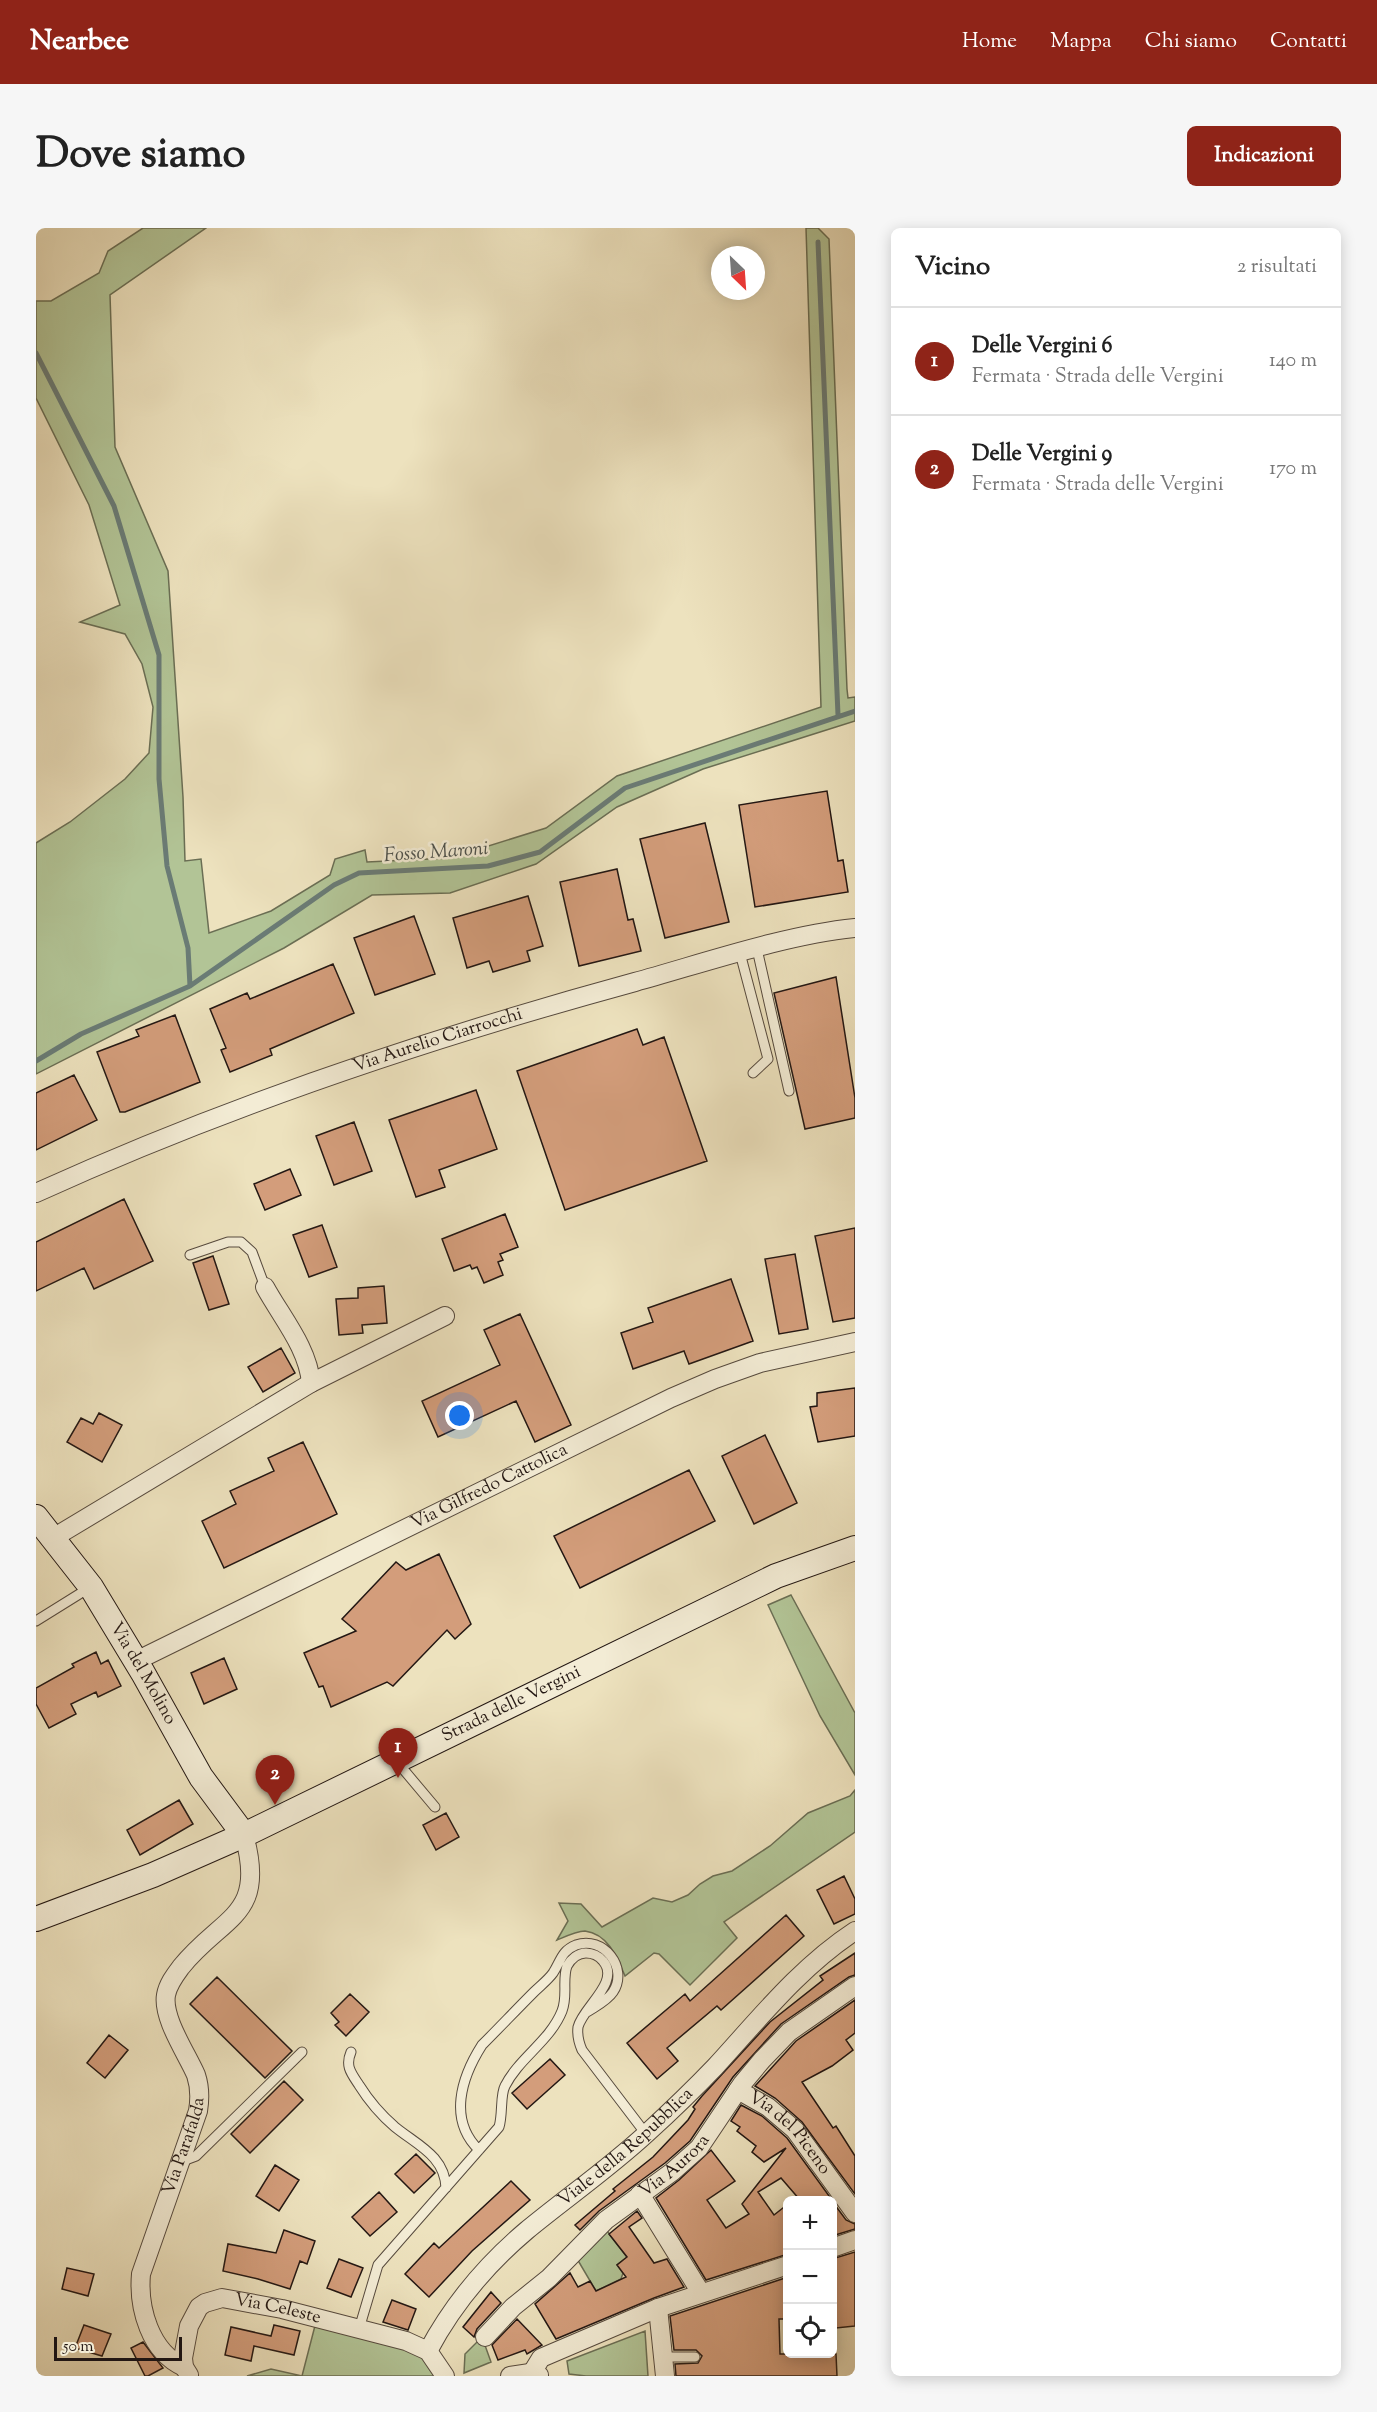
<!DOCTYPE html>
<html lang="it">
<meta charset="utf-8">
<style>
:root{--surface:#fff;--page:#f6f6f6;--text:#222;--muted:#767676;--line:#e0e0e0;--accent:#8f2418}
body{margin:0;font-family:"Sorts Mill Goudy",serif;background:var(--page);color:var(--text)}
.controls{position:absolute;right:18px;bottom:18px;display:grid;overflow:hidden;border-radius:9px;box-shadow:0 3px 15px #0003}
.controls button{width:54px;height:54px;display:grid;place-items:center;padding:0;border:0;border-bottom:2px solid var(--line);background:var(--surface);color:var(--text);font:30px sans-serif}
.compass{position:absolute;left:675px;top:18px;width:54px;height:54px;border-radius:50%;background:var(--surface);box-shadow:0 3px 15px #0003;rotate:155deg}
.scale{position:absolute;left:18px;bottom:15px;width:128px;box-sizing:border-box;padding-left:6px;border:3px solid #231713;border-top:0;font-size:16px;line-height:21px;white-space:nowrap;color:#231713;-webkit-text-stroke:4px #f3ecd5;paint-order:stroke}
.you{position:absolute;left:424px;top:1188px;width:21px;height:21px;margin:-15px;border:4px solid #fff;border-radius:50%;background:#1a73e8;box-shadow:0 0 0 9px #1a73e833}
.badge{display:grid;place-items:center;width:39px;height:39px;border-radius:50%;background:var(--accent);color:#fff;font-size:20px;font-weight:700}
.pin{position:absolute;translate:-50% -50px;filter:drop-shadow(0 2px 3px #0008)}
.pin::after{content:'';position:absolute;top:32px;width:21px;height:18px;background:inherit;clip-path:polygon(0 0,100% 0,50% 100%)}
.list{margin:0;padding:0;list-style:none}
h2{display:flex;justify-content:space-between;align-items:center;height:78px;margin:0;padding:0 24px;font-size:26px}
h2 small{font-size:20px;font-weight:400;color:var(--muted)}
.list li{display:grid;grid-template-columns:39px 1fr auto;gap:18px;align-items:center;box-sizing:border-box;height:108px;padding:0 24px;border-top:2px solid var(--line)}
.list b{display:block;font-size:22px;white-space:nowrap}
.list p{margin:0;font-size:20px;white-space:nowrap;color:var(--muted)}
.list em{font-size:20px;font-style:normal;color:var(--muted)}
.icon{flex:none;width:33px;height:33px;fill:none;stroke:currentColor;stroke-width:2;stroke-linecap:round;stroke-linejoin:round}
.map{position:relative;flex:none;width:819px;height:2148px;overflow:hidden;border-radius:9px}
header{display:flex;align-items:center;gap:36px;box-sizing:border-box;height:84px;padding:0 30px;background:var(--accent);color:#fff}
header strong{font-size:28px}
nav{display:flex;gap:33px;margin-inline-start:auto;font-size:21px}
.intro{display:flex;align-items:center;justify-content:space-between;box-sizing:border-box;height:144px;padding:0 36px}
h1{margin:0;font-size:42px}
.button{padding:15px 27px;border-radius:9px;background:var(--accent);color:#fff;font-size:21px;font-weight:700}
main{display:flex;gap:36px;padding:0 36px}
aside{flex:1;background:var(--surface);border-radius:9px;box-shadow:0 3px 15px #0003}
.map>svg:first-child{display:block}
</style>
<header>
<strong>Nearbee</strong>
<nav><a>Home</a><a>Mappa</a><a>Chi siamo</a><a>Contatti</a></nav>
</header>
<div class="intro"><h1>Dove siamo</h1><a class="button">Indicazioni</a></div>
<main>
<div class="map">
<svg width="819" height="2148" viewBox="0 0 819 2148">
<rect width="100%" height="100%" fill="#ede2be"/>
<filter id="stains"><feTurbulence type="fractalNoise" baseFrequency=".00333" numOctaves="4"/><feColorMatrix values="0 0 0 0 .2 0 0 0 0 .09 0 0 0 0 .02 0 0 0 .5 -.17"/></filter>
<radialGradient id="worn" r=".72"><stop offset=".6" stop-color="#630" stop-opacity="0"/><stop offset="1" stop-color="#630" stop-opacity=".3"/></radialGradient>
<!-- green -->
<path fill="#b2c496" stroke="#6a6e54" stroke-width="1.5" d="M107 0H170L74 67 79 219 132 343 147 569 149 633 165 631 173 705 235 683 294 647 299 631 329 622 331 634 414 630 510 600 581 548 785 479 770 0H782L793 11 811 461 812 470 819 469V493L667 541 581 579 500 636 414 665 336 667 248 720 0 846V615L34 594 89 551 113 525 117 479 106 436 89 406 44 394 84 377 53 277 0 170V73H15L63 45 72 23Z
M755 1367 819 1485V1547L784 1488 732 1377Z
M819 1562V1604L688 1694 701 1710 654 1757 623 1726 618 1725 589 1748C581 1729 572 1706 549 1703 541 1703 528 1709 521 1712L532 1693 523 1675 545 1676 566 1699 617 1670 636 1674 652 1667 664 1656 677 1648 696 1643 734 1618 772 1585 814 1568Z
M569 2000 591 2029 581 2037 587 2045 585 2051 560 2063 540 2029Z
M281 2090 370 2113 409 2148H211L235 2141 266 2148Z
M609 2103 612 2148H550L533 2146 531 2133Z
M446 2109 455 2134 428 2145 429 2126Z"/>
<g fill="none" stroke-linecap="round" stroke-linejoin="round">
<!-- stream -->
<path stroke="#6a7b75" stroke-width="5" d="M782 14 802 487
M0 125 78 278 123 427V551L131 638 152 720 154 758
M0 833 45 806 154 758 298 657 323 645 452 638 504 624 589 560 819 483"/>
</g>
<!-- building -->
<path fill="#d39d7b" stroke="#231713" stroke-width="1.5" d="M791 563 802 633 807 632 812 664 719 679 703 577Z
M669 595 693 694 629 710 604 611Z
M581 641 592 692 597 691 605 723 543 738 524 654Z
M492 668 507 718 491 723 494 733 457 744 453 733 431 740 417 690Z
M378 688 399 746 339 767 318 710Z
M297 736 318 785 234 821 236 827 194 844 185 822 190 820 174 781 211 765 214 771Z
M800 749 819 870V890L769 901 738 765Z
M139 787 164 854 89 884H84L61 824 103 808 100 802Z
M601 801 607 817 628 809 671 933 529 982 481 843Z
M38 847 61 892 0 922V865Z
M440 862 461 921 403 942 409 959 380 969 353 892Z
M318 894 336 943 298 957 280 908Z
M254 941 265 967 229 982 218 956Z
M88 971 117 1033 58 1061 48 1040 0 1063V1014Z
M469 986 482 1019 464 1026 467 1032 462 1034 467 1047 448 1055 441 1039 436 1041 434 1037 418 1043 406 1011Z
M286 997 301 1039 273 1049 257 1007Z
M819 1000V1090L797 1094 779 1008Z
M759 1026 772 1101 743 1106 729 1031Z
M177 1028 193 1076 173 1082 157 1035Z
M695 1051 717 1113 653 1136 648 1123 597 1141 585 1105 617 1094 612 1080Z
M348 1058 351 1095 326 1097 327 1105 303 1107 300 1071 322 1070V1060Z
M484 1086 535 1197 499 1214 480 1173 402 1209 386 1173 464 1137 448 1102Z
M245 1120 259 1145 227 1164 212 1139Z
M819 1160V1208L782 1214 774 1179 781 1178V1165Z
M63 1185 86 1197 66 1234 31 1214 45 1190 57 1196Z
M729 1207 761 1275 718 1296 686 1228Z
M267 1214 301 1286 188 1340 166 1293 200 1276 194 1263 238 1243 232 1230Z
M653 1242 679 1293 544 1360 518 1308Z
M403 1326 435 1396 419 1411 411 1402 357 1458 351 1454 295 1479 287 1458 283 1459 268 1425 320 1403 306 1391 360 1334 370 1342Z
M60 1424 65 1436 72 1432 85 1458 62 1469 60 1464 35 1476 40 1486 13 1500 0 1476V1460L38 1439 36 1436Z
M188 1430 201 1461 168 1476 155 1445Z
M143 1572 157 1596 104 1627 91 1602Z
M410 1585 423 1609 400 1622 387 1597Z
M808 1648 819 1671V1686L798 1696 781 1662Z
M750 1687 768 1708 685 1782 681 1778 631 1820 642 1833 621 1851 591 1815 649 1766 654 1773Z
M819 1725V1747L813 1749 745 1796 697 1849 654 1913 629 1935 563 1983 544 2002 539 1997 579 1963 577 1961 617 1929 652 1892 659 1881 657 1879 666 1868 734 1794 787 1752 784 1748Z
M181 1749 256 1823 229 1850 154 1776Z
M314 1766 333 1784 310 1808 299 1797 303 1794 295 1785Z
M819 1772V1805L810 1812 817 1822 796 1838 766 1854 797 1900 800 1898 819 1928V1966L766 1894 739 1870 719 1858 760 1813Z
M73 1807 92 1822 69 1850 51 1835Z
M514 1831 529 1847 491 1881 476 1865Z
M248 1853 267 1872 214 1925 195 1906Z
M705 1877 726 1888 751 1910 796 1972H764L745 1950 722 1964 738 1987 752 1976V2026L670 2052 620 1970 643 1952 675 1922 699 1953 671 1972 690 2000 713 1986 706 1976 750 1920 728 1934 716 1924 720 1918 701 1903 704 1899 695 1893Z
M380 1926 399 1945 378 1965 359 1946Z
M239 1937 263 1952 243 1983 220 1968Z
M475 1953 494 1972 436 2023 393 2069 369 2046 398 2015 403 2020Z
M343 1964 361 1984 334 2008 316 1989Z
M796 1973 810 1992 819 1996V2001L796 2008Z
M601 1983 606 1990 593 1999 618 2035 631 2031 648 2059 618 2070 520 2111 499 2076 534 2045 542 2059 554 2053 560 2063 590 2049 581 2037 591 2029 573 2006Z
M248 2002 279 2013 271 2036 264 2033 254 2061 222 2051 187 2043 192 2016 240 2025Z
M819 2024V2098L800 2100 796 2065V2031Z
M303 2031 327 2040 315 2069 291 2060Z
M31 2040 58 2046 52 2068 26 2061Z
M752 2049V2091H743L744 2126H800L801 2148H640L639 2136 662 2135 666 2128 660 2122H638L634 2088Z
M455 2064 465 2075 441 2101 438 2109 427 2099Z
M356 2072 380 2081 372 2102 347 2094Z
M481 2091 506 2117 491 2126 489 2122 462 2132 456 2117Z
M48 2097 75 2106 66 2128 39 2120Z
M238 2097 264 2103 258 2127 218 2118 215 2133 189 2127 195 2099 235 2108Z
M107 2114 127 2140 112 2148H109L95 2120Z"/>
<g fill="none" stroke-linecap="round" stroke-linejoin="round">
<!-- lane casing -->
<g stroke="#564a3e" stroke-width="11">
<path id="lane" d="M721 721 753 863
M704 725 732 831 717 845
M154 1027 192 1014H205L216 1024 229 1059
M0 1393 53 1360
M362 1535 399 1579
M315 1824C309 1838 315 1845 323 1857 333 1873 345 1887 359 1899 381 1917 409 1928 410 1960
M443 1922C412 1892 425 1850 446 1817 463 1800 480 1782 498 1764 504 1758 512 1752 517 1745 525 1733 525 1723 540 1717 567 1707 593 1740 577 1764 571 1773 560 1778 551 1784
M144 1934 160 1928 266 1824
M323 2101 342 2037 463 1899C467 1886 464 1867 469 1858 483 1830 514 1813 526 1783 532 1768 526 1752 531 1738 535 1731 542 1725 550 1725 556 1725 563 1728 567 1733 585 1754 547 1779 542 1799 541 1807 543 1815 546 1822L610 1906
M628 2129H659"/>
</g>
<!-- street casing -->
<g stroke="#564a3e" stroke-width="20">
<g id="street">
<path id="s1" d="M0 965C193 877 394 810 599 754 668 735 749 707 819 700"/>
<path d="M229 1059C246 1090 272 1120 275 1155"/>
<path d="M17 1310 275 1155 409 1088"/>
<path id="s2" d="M100 1433 635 1170 679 1151 724 1135 819 1114"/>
<path id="s3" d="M702 1862 732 1879 759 1902 819 1985"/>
<path d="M604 1966 665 2065"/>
<path d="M796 2020 819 2012"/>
<path d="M622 2080 629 2148"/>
<path id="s4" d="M449 2109 477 2079 513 2050 570 1992 636 1944 663 1920 706 1856 726 1832 753 1804 819 1758"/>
<path id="s5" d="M392 2123C416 2078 451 2036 490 2003 530 1970 572 1941 610 1906 634 1884 657 1862 679 1839 723 1791 764 1739 819 1703"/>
<path id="s6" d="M148 2139C114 2124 102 2080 105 2046L162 1883C164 1871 164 1859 160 1847 151 1826 126 1790 130 1767 132 1756 139 1747 145 1739 187 1687 231 1689 208 1607"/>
<path id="s7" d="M153 2147 148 2139 147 2130 153 2098 163 2079 169 2075 186 2070 246 2081 370 2113 392 2123 409 2148"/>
<path d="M474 2148 494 2145 503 2147"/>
<path d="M494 2148 505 2130 622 2080 752 2037"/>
</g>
</g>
<!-- secondary casing -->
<g stroke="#231713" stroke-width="26">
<g id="secondary">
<path id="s8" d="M0 1289 55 1359 107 1445 165 1549 208 1607"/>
<path id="s9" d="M0 1691 117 1647 208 1607 740 1348 819 1320"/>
</g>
</g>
<!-- lane -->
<use href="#lane" stroke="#f3ecd5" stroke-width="9"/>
<!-- street -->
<use href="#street" stroke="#f3ecd5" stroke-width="18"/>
<!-- secondary -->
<use href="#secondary" stroke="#f3ecd5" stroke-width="24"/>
</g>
<g text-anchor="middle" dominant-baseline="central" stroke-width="5" stroke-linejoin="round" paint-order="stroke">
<!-- street labels -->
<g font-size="18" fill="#231713" stroke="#f3ecd5">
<text stroke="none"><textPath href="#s1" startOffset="430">Via Aurelio Ciarrocchi</textPath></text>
<text stroke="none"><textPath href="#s2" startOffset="394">Via Gilfredo Cattolica</textPath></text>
<text stroke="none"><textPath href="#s8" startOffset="190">Via del Molino</textPath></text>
<text stroke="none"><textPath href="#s9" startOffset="522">Strada delle Vergini</textPath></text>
<text stroke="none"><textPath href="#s3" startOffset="68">Via del Piceno</textPath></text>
<text stroke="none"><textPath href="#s6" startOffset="244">Via Parafalda</textPath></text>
<text stroke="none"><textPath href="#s5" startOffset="286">Viale della Repubblica</textPath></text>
<text stroke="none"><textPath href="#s4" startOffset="256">Via Aurora</textPath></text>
<text stroke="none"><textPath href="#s7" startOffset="154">Via Celeste</textPath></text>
</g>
<!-- water labels -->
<g font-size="20" font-style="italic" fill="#4d514c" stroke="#f3ecd5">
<text transform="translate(400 625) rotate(-4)">Fosso Maroni</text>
</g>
</g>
<rect width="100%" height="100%" filter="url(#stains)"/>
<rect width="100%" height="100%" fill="url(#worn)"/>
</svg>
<div class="controls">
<button>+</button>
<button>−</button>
<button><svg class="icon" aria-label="locate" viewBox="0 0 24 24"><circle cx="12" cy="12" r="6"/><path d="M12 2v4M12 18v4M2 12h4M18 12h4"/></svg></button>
</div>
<svg class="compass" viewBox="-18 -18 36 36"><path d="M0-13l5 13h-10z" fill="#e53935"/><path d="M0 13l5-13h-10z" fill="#767676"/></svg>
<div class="scale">50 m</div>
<div class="you"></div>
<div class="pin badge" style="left:362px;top:1550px">1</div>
<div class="pin badge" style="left:239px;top:1577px">2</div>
</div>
<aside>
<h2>Vicino<small>2 risultati</small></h2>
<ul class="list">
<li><span class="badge">1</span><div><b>Delle Vergini 6</b><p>Fermata · Strada delle Vergini</p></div><em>140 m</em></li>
<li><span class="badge">2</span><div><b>Delle Vergini 9</b><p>Fermata · Strada delle Vergini</p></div><em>170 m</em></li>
</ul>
</aside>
</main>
